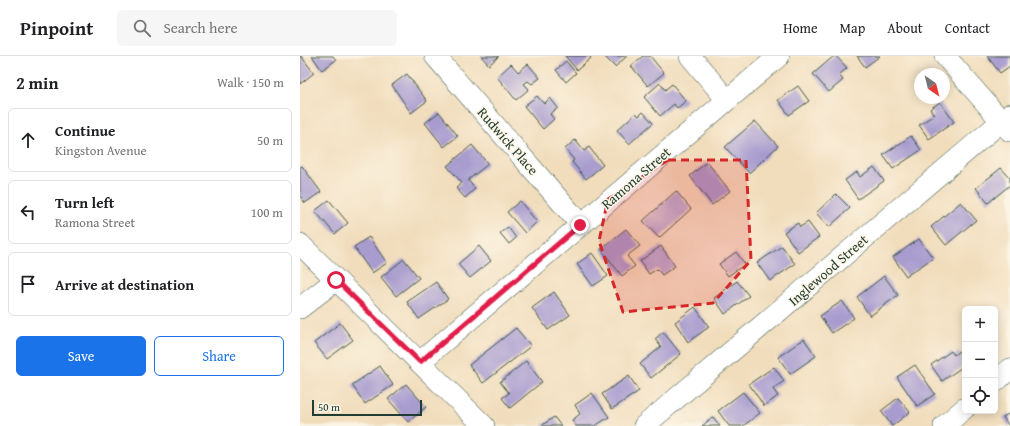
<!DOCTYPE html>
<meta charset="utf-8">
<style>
:root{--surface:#fff;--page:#f6f6f6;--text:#202124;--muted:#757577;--line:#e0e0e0;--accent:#1a73e8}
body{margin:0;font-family:"Gentium Book Plus",serif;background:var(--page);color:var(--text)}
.controls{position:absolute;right:12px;bottom:12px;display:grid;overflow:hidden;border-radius:6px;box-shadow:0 2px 10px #0003}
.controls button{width:36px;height:36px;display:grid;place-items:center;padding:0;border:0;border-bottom:1px solid var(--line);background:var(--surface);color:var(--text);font:20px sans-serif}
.compass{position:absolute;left:614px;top:12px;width:36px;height:36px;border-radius:50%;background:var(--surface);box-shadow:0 2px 10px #0003;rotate:145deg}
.scale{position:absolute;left:12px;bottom:10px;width:110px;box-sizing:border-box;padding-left:4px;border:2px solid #1f3d34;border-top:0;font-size:11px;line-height:14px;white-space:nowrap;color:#1f3d34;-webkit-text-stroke:3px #fcf5e5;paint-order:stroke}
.stop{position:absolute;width:12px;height:12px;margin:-9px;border:3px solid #e11d48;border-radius:50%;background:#fff}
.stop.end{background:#e11d48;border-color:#fff;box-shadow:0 1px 4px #0008}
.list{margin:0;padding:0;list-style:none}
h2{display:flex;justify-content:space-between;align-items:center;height:52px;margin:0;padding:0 16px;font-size:17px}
h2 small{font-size:13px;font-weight:400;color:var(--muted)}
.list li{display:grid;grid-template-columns:26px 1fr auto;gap:12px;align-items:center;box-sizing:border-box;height:64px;margin:0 8px 8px;padding:0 8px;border:1px solid var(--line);border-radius:6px}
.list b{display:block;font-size:15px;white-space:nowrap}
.list p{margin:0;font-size:13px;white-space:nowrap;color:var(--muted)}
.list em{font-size:13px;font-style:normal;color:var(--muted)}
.actions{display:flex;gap:8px;padding:12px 16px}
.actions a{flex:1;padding:9px 0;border:1px solid var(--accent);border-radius:6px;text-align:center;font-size:14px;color:var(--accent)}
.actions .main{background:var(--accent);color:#fff}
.icon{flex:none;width:22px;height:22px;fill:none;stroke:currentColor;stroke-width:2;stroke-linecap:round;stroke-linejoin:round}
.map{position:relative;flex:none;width:710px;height:370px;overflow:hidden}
header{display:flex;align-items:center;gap:24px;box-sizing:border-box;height:56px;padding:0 20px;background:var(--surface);border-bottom:1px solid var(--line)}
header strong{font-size:19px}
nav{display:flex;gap:22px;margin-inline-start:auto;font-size:14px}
.search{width:280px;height:36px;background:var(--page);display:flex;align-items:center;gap:10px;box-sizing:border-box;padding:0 14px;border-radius:6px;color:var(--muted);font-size:15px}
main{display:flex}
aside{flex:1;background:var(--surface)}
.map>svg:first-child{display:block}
</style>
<header>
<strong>Pinpoint</strong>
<div class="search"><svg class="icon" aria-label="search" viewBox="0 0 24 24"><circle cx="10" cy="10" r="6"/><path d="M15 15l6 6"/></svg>Search here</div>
<nav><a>Home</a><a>Map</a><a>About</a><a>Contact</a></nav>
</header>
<main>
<aside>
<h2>2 min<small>Walk · 150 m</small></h2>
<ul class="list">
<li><svg class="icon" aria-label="ahead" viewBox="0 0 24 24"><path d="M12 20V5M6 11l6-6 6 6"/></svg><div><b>Continue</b><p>Kingston Avenue</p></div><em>50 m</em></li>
<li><svg class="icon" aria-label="left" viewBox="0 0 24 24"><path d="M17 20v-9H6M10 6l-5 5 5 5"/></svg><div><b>Turn left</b><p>Ramona Street</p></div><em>100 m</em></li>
<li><svg class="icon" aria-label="arrive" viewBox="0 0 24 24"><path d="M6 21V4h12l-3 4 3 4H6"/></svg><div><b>Arrive at destination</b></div></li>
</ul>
<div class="actions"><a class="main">Save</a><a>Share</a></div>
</aside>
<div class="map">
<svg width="710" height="370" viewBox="0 0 710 370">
<rect width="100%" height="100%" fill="#fcf5e5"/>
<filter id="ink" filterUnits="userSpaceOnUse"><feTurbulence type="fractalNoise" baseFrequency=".025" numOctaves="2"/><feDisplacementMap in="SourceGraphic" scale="8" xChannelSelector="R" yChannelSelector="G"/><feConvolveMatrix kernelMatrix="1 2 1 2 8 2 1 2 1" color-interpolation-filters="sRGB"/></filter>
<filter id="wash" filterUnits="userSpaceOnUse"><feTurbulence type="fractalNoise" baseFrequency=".012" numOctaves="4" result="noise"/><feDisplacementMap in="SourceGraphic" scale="16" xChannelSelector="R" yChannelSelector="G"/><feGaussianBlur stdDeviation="0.9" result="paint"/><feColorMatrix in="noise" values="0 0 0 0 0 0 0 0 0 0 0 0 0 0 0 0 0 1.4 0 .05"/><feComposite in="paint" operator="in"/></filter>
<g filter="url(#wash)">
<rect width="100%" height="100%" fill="#f1ddbc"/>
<g id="blocks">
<!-- building -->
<path fill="#a89ccf" d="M0 0H1L14 17 0 28Z
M12 0H33L36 4 22 14Z
M181 0H199L189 9Z
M265 0H290L291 2 277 14Z
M304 0H327L315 11Z
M343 0H350L364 17 348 30 331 10Z
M534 0H536L547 12 539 19 543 24 529 36 513 18Z
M557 0H580L565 11Z
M687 0H710V10L700 17Z
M266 5 276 17 266 26 256 14Z
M211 8 218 16 228 8 240 22 232 28 228 25 224 28 229 33 216 44 197 21Z
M107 18 127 45 111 57 92 29Z
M360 27 365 34 372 28 386 45 377 52 374 48 360 60 344 41Z
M498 30 509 45 489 59 478 44Z
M237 40 244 48 250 42 258 52 250 58 254 63 243 73 224 50Z
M640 46 654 66 629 83 619 69 634 59 630 53Z
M139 56 158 80 144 91 125 67Z
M343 56 353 67 329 88 317 74 336 57 339 60Z
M455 65 478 90 449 117 425 91Z
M611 80 621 94 593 113 583 99Z
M275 84 284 95 289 91 303 109 286 123 272 106 274 104 265 93Z
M172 89 188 108 168 124 175 133 165 142 156 132 162 127 147 110Z
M407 106 430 135 412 149 390 120Z
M2 110 21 136 5 147 0 140V111Z
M574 111 584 125 558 143 545 124 557 116 560 121Z
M701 112 710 122V129L688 147 676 132Z
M376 135 391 153 359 182 343 165Z
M536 138 550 152 529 171 516 157Z
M29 144 48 167 35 178 15 155Z
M220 145 237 166 225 177 207 156Z
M661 146 676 164 646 189 631 171Z
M508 166 519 181 498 196 484 176 498 167 500 171Z
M208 171 216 182 209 188 200 177Z
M326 173 340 190 327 200 335 210 322 220 301 193Z
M69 181 87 207 72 217 54 191Z
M619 183 633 202 606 220 593 201Z
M179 190 191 205 170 222 158 208Z
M361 190 375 210 362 219 357 213 349 218 340 205Z
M482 190 495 208 470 225 457 207Z
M436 196 445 208 428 220 419 208Z
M292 197 308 220 293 230 277 208Z
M104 203 119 222 96 240 81 221Z
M584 220 598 239 570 260 557 241Z
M437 225 449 240 425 258 414 242Z
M136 226 148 243 119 263 107 246Z
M254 236 270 259 248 274 232 252Z
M542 245 554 262 532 277 520 260Z
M395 251 409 271 388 286 375 266Z
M40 267 53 284 27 303 14 287Z
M216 272 231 290 183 327 169 309Z
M363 276 381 298 351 322 340 308 361 291 355 283Z
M504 283 516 300 490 318 478 301Z
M651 295 654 299 659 295 665 304V309L642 325 631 309Z
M226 305 242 326 210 352 202 342 209 337 200 326Z
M615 309 635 338 617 350 597 321Z
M80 310 93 329 65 348 52 329Z
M474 311 484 325 473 333 478 340 464 350 449 328Z
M329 320 339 335 312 353 302 338Z
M106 328 126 351 108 366 88 343Z
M443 336 460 357 443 370H429L418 355Z
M292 337 309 361 295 370H276L272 364 280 358 275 349Z
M598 342 610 356 592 370 581 355Z
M710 357V370H709L703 361Z
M254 361 261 370H241Z
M413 361 420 370H402Z"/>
</g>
</g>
<g filter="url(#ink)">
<use href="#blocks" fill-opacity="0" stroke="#3e5548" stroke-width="1"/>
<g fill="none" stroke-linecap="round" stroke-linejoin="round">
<!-- minor casing -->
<g stroke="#3e5548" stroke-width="22">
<path id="minor" d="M135 0 281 169
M390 0 427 44
M645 0 710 75
M0 188 184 370
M0 252 36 224
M120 306 479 0
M695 326 710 313
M344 370 710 58
M644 370 665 352"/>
</g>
<!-- minor -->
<use href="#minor" stroke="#fff" stroke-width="21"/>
</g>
</g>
<g fill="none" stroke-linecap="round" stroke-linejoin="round" filter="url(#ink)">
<!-- route -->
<path stroke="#e11d48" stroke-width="5" d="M36 224 120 306 280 169"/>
</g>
<!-- marked area -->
<path fill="#d62828" fill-opacity="0.2" stroke="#d62828" stroke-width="3" stroke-dasharray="8 5" stroke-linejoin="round" d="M368 104H446L451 204 413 247 323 256 299 185 308 143Z"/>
<g text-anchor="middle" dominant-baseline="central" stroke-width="3" stroke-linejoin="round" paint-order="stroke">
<!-- street labels -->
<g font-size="14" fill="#1f3d34" stroke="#fcf5e5">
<text transform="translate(208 85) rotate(49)">Rudwick Place</text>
<text transform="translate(336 122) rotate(-41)">Ramona Street</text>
<text transform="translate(528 214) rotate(-41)">Inglewood Street</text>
</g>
</g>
</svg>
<div class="controls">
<button>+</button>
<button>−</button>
<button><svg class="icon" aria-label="locate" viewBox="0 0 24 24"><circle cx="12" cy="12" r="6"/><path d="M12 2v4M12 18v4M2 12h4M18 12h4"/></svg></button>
</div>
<svg class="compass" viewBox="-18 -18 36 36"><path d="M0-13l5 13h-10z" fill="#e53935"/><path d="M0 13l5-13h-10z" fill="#757577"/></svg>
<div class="scale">50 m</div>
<div class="stop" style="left:36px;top:224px"></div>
<div class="stop end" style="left:280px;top:169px"></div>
</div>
</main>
